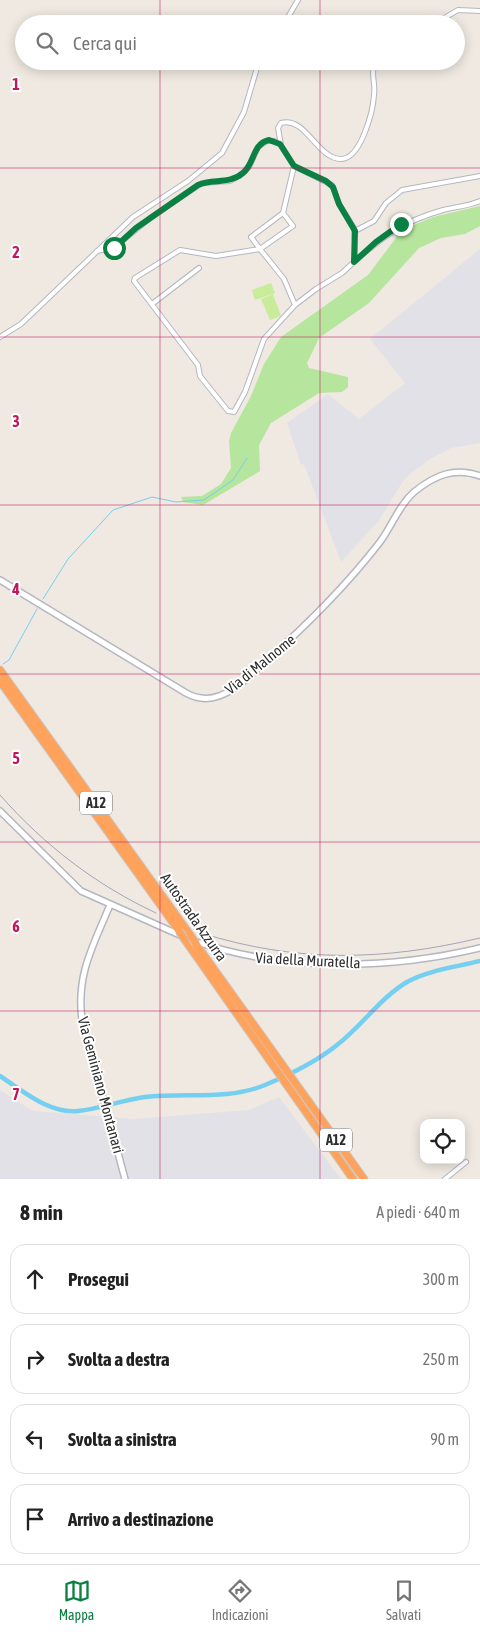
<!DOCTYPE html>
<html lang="it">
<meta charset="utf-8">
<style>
:root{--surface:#fff;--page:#f6f6f6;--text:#222;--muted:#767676;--line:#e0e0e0;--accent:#0b8043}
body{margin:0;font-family:"Asap Condensed",sans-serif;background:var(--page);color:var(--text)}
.controls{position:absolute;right:15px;bottom:15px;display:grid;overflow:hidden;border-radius:10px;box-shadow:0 2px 12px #0003}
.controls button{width:45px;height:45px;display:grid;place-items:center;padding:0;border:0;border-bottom:1px solid var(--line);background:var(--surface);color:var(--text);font:25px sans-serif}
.stop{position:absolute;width:15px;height:15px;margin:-11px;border:4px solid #0b8043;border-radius:50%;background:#fff}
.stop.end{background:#0b8043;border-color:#fff;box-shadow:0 1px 5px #0008}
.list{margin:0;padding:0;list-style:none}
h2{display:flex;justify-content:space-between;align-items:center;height:65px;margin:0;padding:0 20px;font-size:21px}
h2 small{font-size:16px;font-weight:400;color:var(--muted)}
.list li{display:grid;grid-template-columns:32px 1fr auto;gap:15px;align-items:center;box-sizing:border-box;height:70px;margin:0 10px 10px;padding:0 10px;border:1px solid var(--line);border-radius:15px}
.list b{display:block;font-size:19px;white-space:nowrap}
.list em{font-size:16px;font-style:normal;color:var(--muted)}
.icon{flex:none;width:28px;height:28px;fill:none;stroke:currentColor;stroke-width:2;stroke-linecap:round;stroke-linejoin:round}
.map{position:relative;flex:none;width:480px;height:1179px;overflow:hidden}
.search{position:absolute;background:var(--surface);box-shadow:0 2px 12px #0003;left:15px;right:15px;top:15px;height:55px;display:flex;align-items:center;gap:12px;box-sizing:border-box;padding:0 18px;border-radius:28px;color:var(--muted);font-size:19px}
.sheet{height:385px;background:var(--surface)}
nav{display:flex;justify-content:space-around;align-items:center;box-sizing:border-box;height:70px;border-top:1px solid var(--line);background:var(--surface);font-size:14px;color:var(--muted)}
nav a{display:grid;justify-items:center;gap:2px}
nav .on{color:var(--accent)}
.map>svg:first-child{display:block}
</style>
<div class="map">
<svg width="480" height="1179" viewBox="0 0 480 1179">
<rect width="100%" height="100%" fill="#efe9e1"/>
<!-- industrial -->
<path fill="#e3e1e8" d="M480 249V443L451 448 430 459 405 478 378 522 341 562 304 464 301 465 287 423 328 394 359 419 405 383 370 339Z
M0 1090 33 1111 134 1119 248 1110 279 1097 341 1179H0Z"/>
<!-- green -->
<path fill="#b6e59e" d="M480 206V226L465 234 441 238 419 248 369 303 319 338 307 363 309 368 348 377V387L342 392 319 393 271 423 259 445 260 471 203 505 183 502 181 497 202 496 221 484 231 468 229 441 231 433 251 396 264 364 281 337 368 275 402 230 433 217Z"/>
<!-- pitch -->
<path fill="#c9ec9a" d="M271 283 275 293 255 300 252 290Z
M273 294 281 316 270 320 261 299Z"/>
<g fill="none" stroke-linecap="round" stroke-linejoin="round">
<!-- stream -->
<path stroke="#75cff0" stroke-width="1" d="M43 599 68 559 113 510 152 497 176 502 204 500 233 480 247 458
M3 664 9 660 37 609"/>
<!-- canal -->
<path stroke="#75cff0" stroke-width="4.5" d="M0 1076C23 1091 49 1114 78 1111 100 1109 122 1100 145 1097 184 1092 226 1101 265 1085 289 1075 316 1062 337 1045 362 1026 380 998 407 982 429 970 456 967 480 961"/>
<!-- minor casing -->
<g stroke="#b4b7c1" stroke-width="6">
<path id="minor" d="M284 24 298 0
M434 24 458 10 480 11
M281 145 278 128 281 123C306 116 317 159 341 159 361 159 373 111 374 95 376 82 369 72 377 61
M283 213 293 226 260 249 251 237Z
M283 213 294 166
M355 231 374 221 386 203 402 190 480 176
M97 251 115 247 150 218 202 183 230 181 239 176 249 167 258 147 267 141H274L280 144 294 166 332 185 339 204 354 228 355 257 354 262 342 273 316 289 295 305 264 339 245 392 234 412 228 411 200 376 198 365 134 281 135 278 180 250 216 256 260 249 284 279 295 305
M354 262C383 236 404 221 443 210 455 207 468 206 480 201
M152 304 199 268
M0 337 21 324 133 217 188 181 222 153 244 112 259 61
M445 1179 466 1162"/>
</g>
<!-- tertiary casing -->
<g stroke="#b4b7c1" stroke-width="8">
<path id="tertiary" d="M0 580 186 693C197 699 208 700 219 696 237 690 252 674 265 662 307 625 346 586 380 542 392 526 399 505 414 492 435 475 454 467 480 476
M0 811 81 891 182 936
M110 905C93 946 76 975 82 1020L125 1179
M194 941C285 972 388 970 480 948"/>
</g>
<!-- motorway casing -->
<g stroke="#c9c9c9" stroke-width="9">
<path id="motorway" d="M0 670 191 936
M0 681 179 931
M185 940 353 1179
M196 944 364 1179"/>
</g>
<!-- minor -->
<use href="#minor" stroke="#fff" stroke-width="4"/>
<!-- tertiary -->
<use href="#tertiary" stroke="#fff" stroke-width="5"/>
<!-- motorway -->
<use href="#motorway" stroke="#ffa35c" stroke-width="7"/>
<!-- rail -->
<path stroke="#a3a6b8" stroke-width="1" d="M0 795C44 845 96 885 156 913
M201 933C297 963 383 961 480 938"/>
<!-- motorway-bridge casing -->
<g stroke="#c9c9c9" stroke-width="9" stroke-linecap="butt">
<path id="motorway-bridge" d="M179 931 185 940
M191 936 196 944"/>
</g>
<!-- motorway-bridge -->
<use href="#motorway-bridge" stroke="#ffa35c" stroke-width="7"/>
</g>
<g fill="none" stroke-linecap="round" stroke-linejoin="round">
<!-- route -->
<path stroke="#0b8043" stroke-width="6" d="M114 248 136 228 198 185C213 178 229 185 243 173 255 163 252 144 269 140L280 144 294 166 326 181 333 187 339 204 355 231 354 262 376 242 401 224"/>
</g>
<!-- grid -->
<path fill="none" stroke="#c2185b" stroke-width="1" stroke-opacity="0.55" d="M160 0V24M320 0V24M160 61V1179M320 61V1179M0 168H480M0 337H480M0 505H480M0 674H480M0 842H480M0 1011H480"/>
<g text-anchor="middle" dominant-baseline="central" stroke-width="4" stroke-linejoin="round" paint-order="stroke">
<!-- shield labels -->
<g fill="#fff" stroke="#6d6d6d" stroke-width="1">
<rect x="80" y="791.5" width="32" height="23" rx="4"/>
<rect x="320" y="1128.5" width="32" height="23" rx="4"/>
</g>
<g font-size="14" font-weight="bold" fill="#2e2e2e">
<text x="96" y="803">A12</text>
<text x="336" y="1140">A12</text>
</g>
<!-- street labels -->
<g font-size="15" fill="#2e2e2e" stroke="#fff">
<text transform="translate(260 664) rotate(-39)">Via di Malnome</text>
<text transform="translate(194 917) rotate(55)">Autostrada Azzurra</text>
<text transform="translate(308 960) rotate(3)">Via della Muratella</text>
<text transform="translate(101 1085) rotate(75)">Via Geminiano Montanari</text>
</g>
</g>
<g font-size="16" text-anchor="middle" font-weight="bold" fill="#c2185b" stroke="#fff" stroke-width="4" stroke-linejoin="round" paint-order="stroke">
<text x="16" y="90">1</text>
<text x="16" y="258">2</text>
<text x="16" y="427">3</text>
<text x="16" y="595">4</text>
<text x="16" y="764">5</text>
<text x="16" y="932">6</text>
<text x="16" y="1100">7</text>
</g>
</svg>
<div class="controls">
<button><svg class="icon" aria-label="locate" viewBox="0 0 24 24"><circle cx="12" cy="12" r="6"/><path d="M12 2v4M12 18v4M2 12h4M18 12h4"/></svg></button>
</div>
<div class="stop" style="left:114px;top:248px"></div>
<div class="stop end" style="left:401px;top:224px"></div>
<div class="search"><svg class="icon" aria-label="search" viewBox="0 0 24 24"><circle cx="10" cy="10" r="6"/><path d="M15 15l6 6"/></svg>Cerca qui</div>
</div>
<section class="sheet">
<h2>8 min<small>A piedi · 640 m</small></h2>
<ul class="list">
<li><svg class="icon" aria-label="ahead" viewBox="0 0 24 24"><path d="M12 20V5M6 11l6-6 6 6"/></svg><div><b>Prosegui</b></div><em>300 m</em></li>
<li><svg class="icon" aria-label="right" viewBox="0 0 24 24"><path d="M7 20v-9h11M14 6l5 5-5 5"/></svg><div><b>Svolta a destra</b></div><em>250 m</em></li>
<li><svg class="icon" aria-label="left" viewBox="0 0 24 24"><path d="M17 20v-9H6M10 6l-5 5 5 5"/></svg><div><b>Svolta a sinistra</b></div><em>90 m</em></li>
<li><svg class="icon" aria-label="arrive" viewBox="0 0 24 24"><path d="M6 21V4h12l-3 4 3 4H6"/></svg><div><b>Arrivo a destinazione</b></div></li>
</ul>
</section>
<nav>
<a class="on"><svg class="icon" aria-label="map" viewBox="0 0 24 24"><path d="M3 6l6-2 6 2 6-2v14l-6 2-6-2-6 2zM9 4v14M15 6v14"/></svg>Mappa</a>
<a><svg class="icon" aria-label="directions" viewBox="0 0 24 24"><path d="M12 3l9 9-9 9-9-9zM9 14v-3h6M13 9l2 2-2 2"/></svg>Indicazioni</a>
<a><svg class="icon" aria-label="saved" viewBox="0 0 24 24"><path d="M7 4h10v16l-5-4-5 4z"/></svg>Salvati</a>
</nav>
